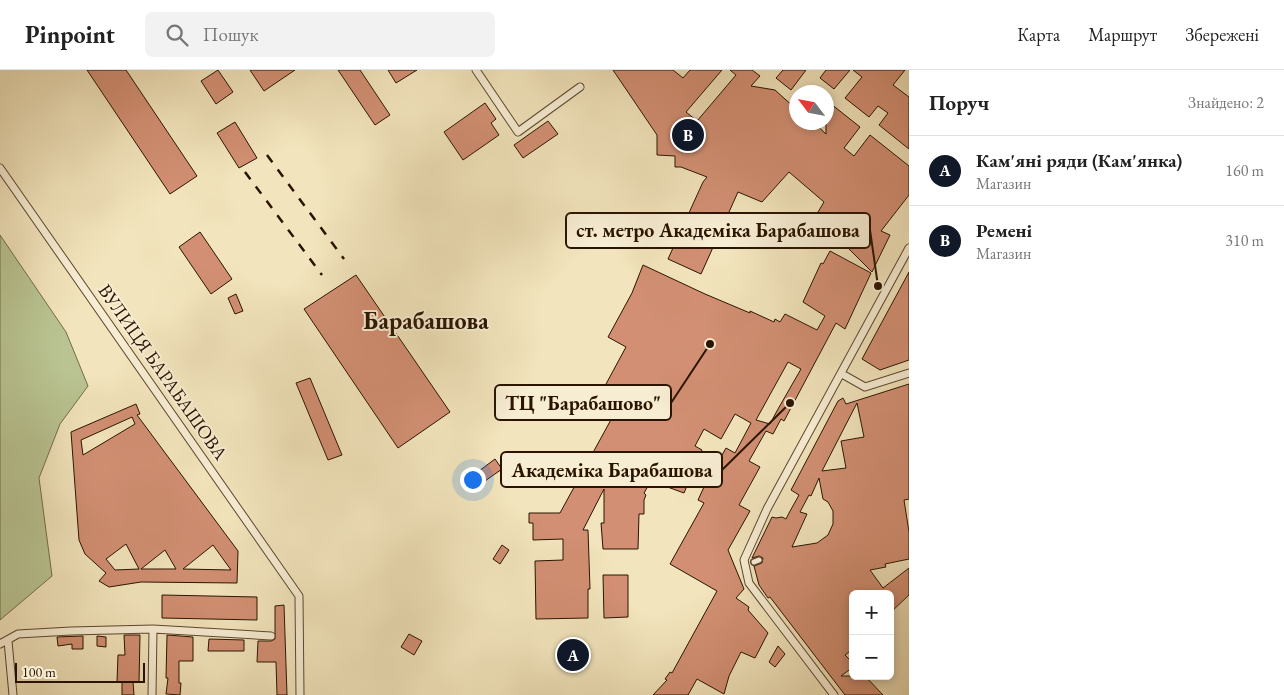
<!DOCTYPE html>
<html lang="uk">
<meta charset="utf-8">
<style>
:root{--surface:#fff;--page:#f2f2f2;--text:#222;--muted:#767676;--line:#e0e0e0;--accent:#111827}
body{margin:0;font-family:"EB Garamond",serif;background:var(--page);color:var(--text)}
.controls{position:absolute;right:15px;bottom:15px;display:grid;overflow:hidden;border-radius:8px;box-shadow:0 2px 8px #0003}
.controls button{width:45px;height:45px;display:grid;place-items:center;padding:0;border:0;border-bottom:1px solid var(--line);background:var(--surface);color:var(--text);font:25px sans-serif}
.compass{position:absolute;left:789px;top:15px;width:45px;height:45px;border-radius:50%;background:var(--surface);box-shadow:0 2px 8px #0003;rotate:302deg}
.scale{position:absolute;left:15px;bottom:12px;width:130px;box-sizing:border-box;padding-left:5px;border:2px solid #2a1400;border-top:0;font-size:14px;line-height:18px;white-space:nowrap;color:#2a1400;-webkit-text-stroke:4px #f7edd3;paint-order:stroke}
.you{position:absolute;left:472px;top:409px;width:18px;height:18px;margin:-12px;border:4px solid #fff;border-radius:50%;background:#1a73e8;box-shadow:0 0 0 8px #1a73e833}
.badge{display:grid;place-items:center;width:32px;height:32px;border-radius:50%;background:var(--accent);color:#fff;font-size:16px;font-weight:700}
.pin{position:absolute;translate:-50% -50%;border:2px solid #fff;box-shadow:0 1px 5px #0006}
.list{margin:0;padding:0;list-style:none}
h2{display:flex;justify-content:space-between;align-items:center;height:65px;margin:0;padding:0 20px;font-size:21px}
h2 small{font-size:16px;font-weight:400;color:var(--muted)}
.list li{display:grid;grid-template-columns:32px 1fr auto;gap:15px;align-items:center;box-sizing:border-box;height:70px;padding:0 20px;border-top:1px solid var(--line)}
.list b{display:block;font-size:19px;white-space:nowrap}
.list p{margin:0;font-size:16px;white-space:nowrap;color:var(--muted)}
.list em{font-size:16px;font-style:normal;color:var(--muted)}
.icon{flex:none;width:28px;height:28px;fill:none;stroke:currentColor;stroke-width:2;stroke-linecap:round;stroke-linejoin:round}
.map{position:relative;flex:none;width:909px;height:625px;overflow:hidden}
header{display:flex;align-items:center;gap:30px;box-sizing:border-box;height:70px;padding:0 25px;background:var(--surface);border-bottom:1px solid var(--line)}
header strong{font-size:24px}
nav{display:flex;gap:28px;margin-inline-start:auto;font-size:18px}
.search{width:350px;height:45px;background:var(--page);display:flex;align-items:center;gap:12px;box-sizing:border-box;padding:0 18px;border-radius:8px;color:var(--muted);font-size:19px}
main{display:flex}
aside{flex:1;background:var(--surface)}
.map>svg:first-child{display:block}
</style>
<header>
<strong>Pinpoint</strong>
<div class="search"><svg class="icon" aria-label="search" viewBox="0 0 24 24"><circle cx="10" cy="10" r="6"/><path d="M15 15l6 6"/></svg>Пошук</div>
<nav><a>Карта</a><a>Маршрут</a><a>Збережені</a></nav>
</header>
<main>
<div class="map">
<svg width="909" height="625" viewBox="0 0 909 625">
<rect width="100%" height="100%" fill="#f2e4bc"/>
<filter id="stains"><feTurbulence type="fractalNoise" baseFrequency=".004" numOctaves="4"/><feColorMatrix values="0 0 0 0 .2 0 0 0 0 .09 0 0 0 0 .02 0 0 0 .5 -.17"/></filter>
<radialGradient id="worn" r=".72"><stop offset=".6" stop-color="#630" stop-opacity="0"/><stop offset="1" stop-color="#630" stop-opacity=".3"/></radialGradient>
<!-- green -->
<path fill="#b9c492" stroke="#726c49" d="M0 165 66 262 88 316 60 354 39 408 52 506 0 550Z"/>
<!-- building -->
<path fill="#d28f73" stroke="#2a1400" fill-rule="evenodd" d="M87 0H126L197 106 170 124Z
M218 0 233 22 216 34 201 11Z
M250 0H295L264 21Z
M338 0H360L390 45 375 55Z
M388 0H417L396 13Z
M613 0H673L683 8 690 0H722L686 42 697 51 736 5 730 0H752L760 6 751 16 775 20 796 39V52H813L826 64V30L860 57 844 78 854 86 870 65 909 96V125L881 161 890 165 872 202 845 175 849 167 815 147 824 132 789 102 762 132 738 122 701 204 668 189 703 112 707 107 681 97H675V86L657 85V65Z
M783 0H806L791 20 776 8Z
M826 0H850L834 19 820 8Z
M853 0H905L893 15 909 27V79L879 55 888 43 878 36 869 47 845 28 862 7Z
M485 33 496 49 491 53 499 65 463 90 444 62Z
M548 51 558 64 523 88 514 75Z
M235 52 257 88 239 98 217 63Z
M200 162 232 209 211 224 179 177Z
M830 181 871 203 845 259 836 253 784 351 781 349 773 364 766 361 749 391 760 397 739 435 750 441 728 480 744 519 736 528 749 537 748 540 768 563 755 588 741 582 729 606 724 624 697 609 688 625H653L667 610 665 609 670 602 672 603 717 521 670 494 704 433 698 430 715 393 717 394 726 378 735 383 751 353 735 344 721 369 704 359 695 376 702 380 684 423 651 411 644 423 646 425 644 430V444H639L638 479H603L601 453H604V419L583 460H588L590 519H588V548L536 549 535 491 563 490V469L533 470V453H529V443H560L625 324 606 314 626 277 608 267 632 223 643 195 705 224 750 243V241L774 252 775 249 780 252 785 244 817 260 825 246 803 232 821 193 823 194ZM788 292 801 299 778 339 770 354 756 350Z
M909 202V290L880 300 862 289Z
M356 205 450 342 398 378 304 239Z
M236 224 243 241 235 244 228 228Z
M310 308 342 385 328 390 296 313Z
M909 314V429L904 430 909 462V489L885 494 886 497 870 500 883 518 909 498V525L890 543V524H853V579L845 585 853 593V597L841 606H865L883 625H845L770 527 768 528 759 515 754 496 762 493 763 488 759 486 752 488 772 447 776 448 782 447 786 449 789 443 799 425 791 420 838 331 843 328 846 334ZM857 333 864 367 841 371 846 398 822 401ZM819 408 823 429 828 432 833 441V454L828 465 817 473 792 477 807 444 800 442 809 425 811 426Z
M136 334 140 344 137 345 238 481 237 513 141 512 109 517 99 511 106 503 85 484 79 470 71 362ZM132 347 135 354 83 385 81 370ZM126 474 139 499 115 500 106 489ZM213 475 231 500 183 499ZM165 480 176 499H141Z
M495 389 502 399 485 411 479 401Z
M502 475 509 480 500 494 493 489Z
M603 505H628V547L604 548Z
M162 525 257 527V550L162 548Z
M284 535 287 625H277L276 592H257L258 571H271L275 569V536Z
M409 564 422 571 414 585 401 577Z
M124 565H140L139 612H133L134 625H122V612H117L118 585H125Z
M167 565 193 567V591H179V613H181L180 625 166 624 168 608H166Z
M83 566V579H72V574L58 576 57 567Z
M97 566 106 567V577L97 576Z
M209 569 244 570V581H208Z
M778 576 785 584 775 597 769 592Z"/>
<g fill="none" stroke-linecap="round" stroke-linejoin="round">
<!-- pedestrian casing -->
<g stroke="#5c482f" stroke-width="8">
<path id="pedestrian" d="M754 492 759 490"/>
</g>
<!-- minor casing -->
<g stroke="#5c482f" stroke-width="9">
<path id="minor" d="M476 0 518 62 580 17
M0 98 299 526 300 625
M842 304 865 317 909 303
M8 571 13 625
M0 574 18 564 71 561 153 559 271 566
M152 625 153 559
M834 625 749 513 744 490 767 439 909 178"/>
</g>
<!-- pedestrian -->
<use href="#pedestrian" stroke="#f7edd3" stroke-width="5"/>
<!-- minor -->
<use href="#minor" stroke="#f7edd3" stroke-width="7"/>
<!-- rail -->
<path stroke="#2a1400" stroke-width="2.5" stroke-dasharray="9 9" stroke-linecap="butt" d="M267 85 344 189
M245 102 322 205"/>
</g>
<g text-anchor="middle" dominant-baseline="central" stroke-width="4" stroke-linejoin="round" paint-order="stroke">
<!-- street labels -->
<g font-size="19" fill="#2a1400" stroke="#f7edd3">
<text transform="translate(163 302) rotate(55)">ВУЛИЦЯ БАРАБАШОВА</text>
</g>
<!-- district labels -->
<g font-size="24" font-weight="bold" fill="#2a1400" stroke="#f7edd3">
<text x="426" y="250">Барабашова</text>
</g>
</g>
<!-- callouts -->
<path fill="none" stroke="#2a1400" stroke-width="2" d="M878 216L870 160M710 274L671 333M790 333L722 400"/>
<g fill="#2a1400" stroke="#f7edd3" stroke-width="2">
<circle cx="878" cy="216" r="5"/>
<circle cx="710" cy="274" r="5"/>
<circle cx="790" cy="333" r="5"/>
</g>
<g fill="#f7edd3" stroke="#2a1400" stroke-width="2">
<rect x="566" y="143" width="304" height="35" rx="5"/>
<rect x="495" y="315" width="176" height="35" rx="5"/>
<rect x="501" y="382" width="221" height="35" rx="5"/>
</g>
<g font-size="20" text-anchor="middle" font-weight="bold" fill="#2a1400">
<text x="718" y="167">ст. метро Академіка Барабашова</text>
<text x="583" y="340">ТЦ "Барабашово"</text>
<text x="612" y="407">Академіка Барабашова</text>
</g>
<rect width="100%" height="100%" filter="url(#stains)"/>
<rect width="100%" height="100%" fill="url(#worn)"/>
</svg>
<div class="controls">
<button>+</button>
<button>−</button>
</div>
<svg class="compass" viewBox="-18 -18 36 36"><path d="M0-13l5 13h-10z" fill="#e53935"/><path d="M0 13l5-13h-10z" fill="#767676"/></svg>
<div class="scale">100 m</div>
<div class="you"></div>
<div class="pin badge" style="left:573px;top:585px">A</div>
<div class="pin badge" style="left:688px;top:65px">B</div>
</div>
<aside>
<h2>Поруч<small>Знайдено: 2</small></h2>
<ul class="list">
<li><span class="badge">A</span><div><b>Кам'яні ряди (Кам'янка)</b><p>Магазин</p></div><em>160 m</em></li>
<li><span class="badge">B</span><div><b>Ремені</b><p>Магазин</p></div><em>310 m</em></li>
</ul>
</aside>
</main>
